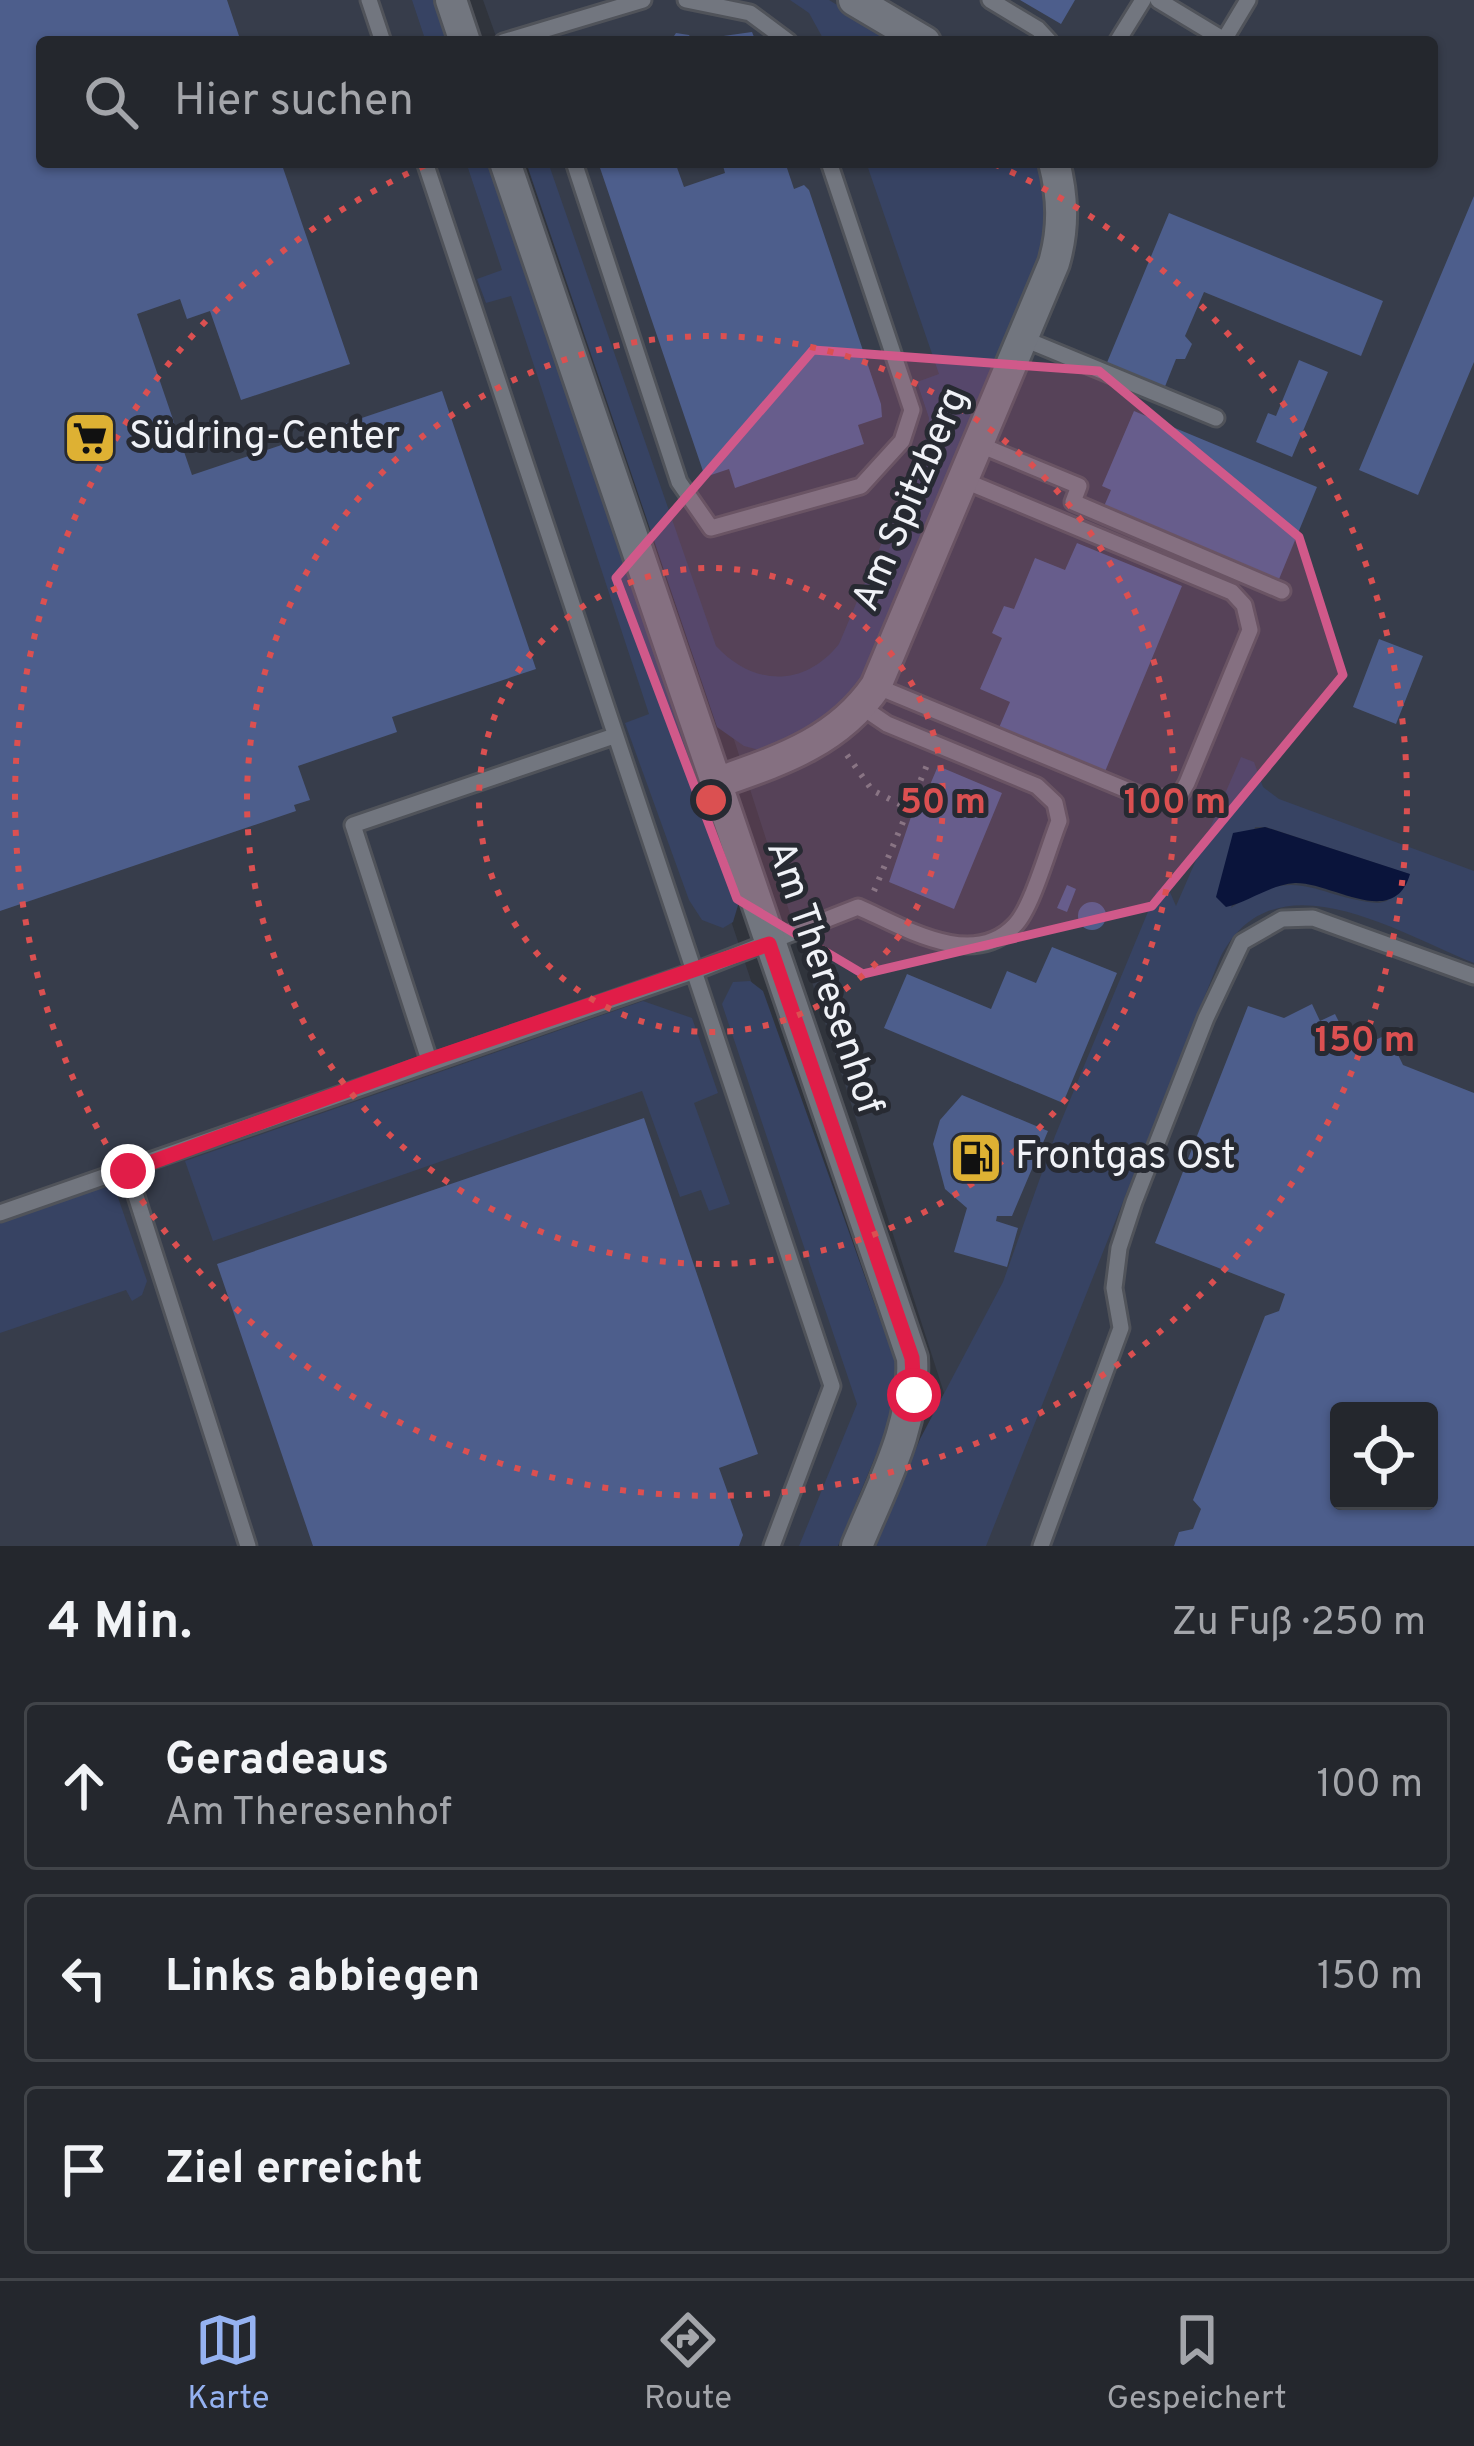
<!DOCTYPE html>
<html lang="de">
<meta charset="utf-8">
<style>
:root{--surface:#24272d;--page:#303339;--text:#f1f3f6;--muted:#a3a5aa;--line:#414449;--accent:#95b2f1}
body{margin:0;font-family:Overpass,sans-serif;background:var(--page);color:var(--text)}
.controls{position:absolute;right:36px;bottom:36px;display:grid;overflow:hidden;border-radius:12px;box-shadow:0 3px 9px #0004}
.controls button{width:108px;height:108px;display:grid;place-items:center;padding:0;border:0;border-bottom:3px solid var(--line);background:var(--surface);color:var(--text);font:60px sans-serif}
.stop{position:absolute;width:36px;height:36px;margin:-27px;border:9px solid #e11d48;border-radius:50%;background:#fff}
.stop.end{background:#e11d48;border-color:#fff;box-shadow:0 3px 12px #0008}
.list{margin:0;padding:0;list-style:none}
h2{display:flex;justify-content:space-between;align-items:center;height:156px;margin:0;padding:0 48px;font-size:51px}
h2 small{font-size:39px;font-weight:400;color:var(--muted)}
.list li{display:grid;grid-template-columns:78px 1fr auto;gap:36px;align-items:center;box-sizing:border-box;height:168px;margin:0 24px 24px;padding:0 24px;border:3px solid var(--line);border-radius:12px}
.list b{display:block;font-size:45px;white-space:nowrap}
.list p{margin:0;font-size:39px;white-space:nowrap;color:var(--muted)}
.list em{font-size:39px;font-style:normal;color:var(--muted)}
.icon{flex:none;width:66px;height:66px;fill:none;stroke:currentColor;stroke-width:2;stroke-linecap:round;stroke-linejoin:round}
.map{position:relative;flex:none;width:1474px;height:1546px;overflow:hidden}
.search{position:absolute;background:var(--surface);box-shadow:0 3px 9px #0004;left:36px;right:36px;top:36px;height:132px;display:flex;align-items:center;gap:30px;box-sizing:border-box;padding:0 42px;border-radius:12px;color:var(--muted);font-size:45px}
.sheet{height:732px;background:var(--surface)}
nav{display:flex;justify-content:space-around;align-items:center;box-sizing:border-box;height:168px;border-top:3px solid var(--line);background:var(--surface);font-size:33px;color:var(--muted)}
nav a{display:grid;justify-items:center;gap:6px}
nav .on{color:var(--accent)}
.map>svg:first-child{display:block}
</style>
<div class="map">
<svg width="1474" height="1546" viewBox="0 0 1474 1546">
<rect width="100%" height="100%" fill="#30343c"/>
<!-- built -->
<path fill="#373d4b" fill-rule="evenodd" d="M0 0H423L437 42H42V162H477L876 1354 823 1546H0Z
M483 0H1474V1546H876L944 1393 721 699 539 162H1432V42H498ZM1339 1411H1429V1501H1339Z"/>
<!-- green -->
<path fill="#374363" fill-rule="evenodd" d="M412 0H433L447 42H426Z
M790 0H829L898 42H825L809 13Z
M466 162H487L739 902 733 922 723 928 702 920 689 900 625 723 649 714 511 296 486 303 477 279 502 270Z
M526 162H548L716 646C753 686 804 688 839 644L927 436 929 418 917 382 939 374 866 162H1038L1048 201 1046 251 862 688 840 714 767 752 744 746 717 727Z
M1241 757 1254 762 1263 787 1279 799 1474 871V963C1396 932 1273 853 1220 958L986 1546H876L920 1439 1003 1282 1055 1136 1157 890H1169L1176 906ZM1255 827H1266L1409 874 1387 901 1379 903C1315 898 1298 862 1231 908Z
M750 981 763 991 896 1364 894 1412 838 1546H799L857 1404 722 1004 733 982Z
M643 1001 692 1018 718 1093 694 1103 730 1204 709 1211 701 1190 680 1197 642 1091 213 1241 185 1161Z
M113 1183 147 1281 142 1295 132 1301 126 1290 0 1333V1220Z"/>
<!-- water -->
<path fill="#0a143b" d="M1265 827 1410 874C1394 930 1332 882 1295 883 1269 885 1249 902 1226 907L1216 897 1233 833Z"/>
<!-- building -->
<path fill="#4d5e8c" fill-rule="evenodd" d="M0 0H227L241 42H42V162H281L350 364 241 400 210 311 187 319 180 299 137 314 192 475 442 391 536 669 392 717 397 732 298 766 310 800 294 805 296 811 0 911Z
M1020 0H1075L1061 24Z
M752 32 756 42H702V39Z
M676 33 689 35 693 42H670Z
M598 162H675L684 187 725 173 722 162H785L794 189 804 185 809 190 881 404 882 417 858 425 864 444 735 488 729 469 705 477Z
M1474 196V362L1418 495 1359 470Z
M1169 213 1383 301 1361 356 1204 292 1185 336 1192 344 1185 359H1176L1164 389 1106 365Z
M1299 360 1328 372 1292 457 1256 442 1268 413 1276 416Z
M1134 411 1317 487 1277 584 1102 511 1111 490 1102 486Z
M1077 543 1182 586 1104 774 998 730 1010 702 980 689 1002 638 992 633 1004 606 1014 609 1035 558 1065 570Z
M1379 639 1423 656 1396 724 1353 707Z
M938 766 1002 793 954 909 889 882 913 811 918 813Z
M1067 885 1076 889 1067 912 1057 908Z
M1078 916a14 14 0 1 1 28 0a14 14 0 1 1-28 0Z
M1052 947 1117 973 1063 1103 884 1028 907 974 991 1009 1007 971 1036 983Z
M1312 1004 1320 1021 1335 1014 1344 1032 1361 1025 1369 1043 1388 1034 1403 1065 1474 1093V1546H1174L1179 1532 1193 1529 1201 1509 1193 1500 1265 1316 1279 1311 1285 1294 1155 1243 1248 1006 1284 1018ZM1339 1411H1429V1501H1339Z
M962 1095 1048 1131 1012 1216H997L996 1221 1018 1228 1007 1267 954 1252 967 1208 945 1189 933 1144 940 1120Z
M644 1118 758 1454 719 1468 743 1535 739 1546H313L217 1264Z"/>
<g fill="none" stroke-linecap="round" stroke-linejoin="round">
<!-- service casing -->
<g stroke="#50535a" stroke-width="21">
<path id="service" d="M369 0 383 42
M686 0 750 13 789 42
M990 0 1038 29 1050 42
M1158 0 1224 40 1248 0
M503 42 643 0
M1117 42 1143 0
M425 162 832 1386 772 1546
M574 162 679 482 711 528 861 486 902 441 912 410 829 162
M1022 338 1216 418
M978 444 1079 486 1073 502 1282 591
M876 686 1151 800 1180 795 1187 783 1250 630 1244 605 1232 592 963 480
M429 1060 353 825 614 736
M128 1171 248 1546
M0 1213 698 970 858 907C902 926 972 971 1015 925 1032 908 1049 846 1059 821L1055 803 1037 786 887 724 862 707
M1041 1546 1121 1328 1114 1288 1119 1248 1134 1202 1206 1018 1242 942 1282 919 1313 918 1474 976"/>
</g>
<!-- minor casing -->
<g stroke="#50535a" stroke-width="36">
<path id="minor" d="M451 0 465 42
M854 0 925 42
M505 162 912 1358C916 1425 882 1485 857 1546
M716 783C778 761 837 743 876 686L1054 263C1064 228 1063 197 1054 162"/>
</g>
<!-- path -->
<path stroke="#777b82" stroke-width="6" stroke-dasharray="3 9" stroke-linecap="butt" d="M847 755 872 790 907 808
M874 891 927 765"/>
<!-- service -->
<use href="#service" stroke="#72767f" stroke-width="15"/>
<!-- minor -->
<use href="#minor" stroke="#72767f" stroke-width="30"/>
</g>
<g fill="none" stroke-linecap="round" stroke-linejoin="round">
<!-- route -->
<path stroke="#e11d48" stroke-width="15" d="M128 1171 429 1060 769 944 912 1358 914 1395"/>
</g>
<!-- marked area -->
<path fill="#d0598a" fill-opacity="0.2" stroke="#d0598a" stroke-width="9" stroke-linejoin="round" d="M813 350 1099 371 1299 537 1343 675 1152 906 863 974 737 899 616 578Z"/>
<!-- distance rings -->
<g fill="none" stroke="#db5051" stroke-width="6" stroke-dasharray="6 12">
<circle cx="711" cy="800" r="232"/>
<circle cx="711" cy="800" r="464"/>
<path d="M994 164A696 696 0 1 1 428 164"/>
</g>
<!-- icons -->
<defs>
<g id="supermarket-square" transform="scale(2.7)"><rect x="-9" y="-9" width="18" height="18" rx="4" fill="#deb133" stroke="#272a32"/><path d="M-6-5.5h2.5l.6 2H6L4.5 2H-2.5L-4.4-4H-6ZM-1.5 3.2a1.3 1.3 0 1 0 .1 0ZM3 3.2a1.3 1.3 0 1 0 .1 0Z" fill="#111"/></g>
<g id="fuel-square" transform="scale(2.7)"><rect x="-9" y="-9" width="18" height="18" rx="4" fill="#deb133" stroke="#272a32"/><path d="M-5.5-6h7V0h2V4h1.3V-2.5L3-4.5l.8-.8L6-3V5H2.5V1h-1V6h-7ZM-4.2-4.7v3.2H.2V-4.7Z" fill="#111"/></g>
</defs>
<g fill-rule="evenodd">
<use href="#supermarket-square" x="90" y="438"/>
<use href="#fuel-square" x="976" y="1158"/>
</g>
<g text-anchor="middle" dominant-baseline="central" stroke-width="10" stroke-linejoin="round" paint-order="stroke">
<!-- poi labels -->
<g font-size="39" fill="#f0f2f7" stroke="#272a32" text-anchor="start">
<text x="129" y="438">Südring-Center</text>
<text x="1015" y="1158">Frontgas Ost</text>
</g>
<!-- street labels -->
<g font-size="39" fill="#f0f2f7" stroke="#272a32">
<text transform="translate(912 500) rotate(-67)">Am Spitzberg</text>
<text transform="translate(823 978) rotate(71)">Am Theresenhof</text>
</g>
</g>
<circle cx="711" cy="800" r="18" fill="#db5051" stroke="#272a32" stroke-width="6"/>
<g font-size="36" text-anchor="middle" font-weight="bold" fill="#db5051" stroke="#272a32" stroke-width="10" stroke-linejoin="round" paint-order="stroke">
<text x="943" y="813">50 m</text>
<text x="1175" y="813">100 m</text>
<text x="1365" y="1051">150 m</text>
</g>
</svg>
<div class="controls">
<button><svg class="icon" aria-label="locate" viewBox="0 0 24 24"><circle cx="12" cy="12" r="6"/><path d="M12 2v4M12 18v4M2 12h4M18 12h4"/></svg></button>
</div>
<div class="stop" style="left:914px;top:1395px"></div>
<div class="stop end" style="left:128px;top:1171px"></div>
<div class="search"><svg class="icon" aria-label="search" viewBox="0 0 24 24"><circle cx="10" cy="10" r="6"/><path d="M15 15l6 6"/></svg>Hier suchen</div>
</div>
<section class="sheet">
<h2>4 Min.<small>Zu Fuß · 250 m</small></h2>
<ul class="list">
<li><svg class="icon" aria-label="ahead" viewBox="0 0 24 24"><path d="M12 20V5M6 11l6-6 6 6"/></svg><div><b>Geradeaus</b><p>Am Theresenhof</p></div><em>100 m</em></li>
<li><svg class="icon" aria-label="left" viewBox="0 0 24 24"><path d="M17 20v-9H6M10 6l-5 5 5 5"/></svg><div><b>Links abbiegen</b></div><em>150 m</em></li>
<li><svg class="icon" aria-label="arrive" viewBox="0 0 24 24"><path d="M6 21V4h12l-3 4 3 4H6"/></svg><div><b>Ziel erreicht</b></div></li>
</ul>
</section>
<nav>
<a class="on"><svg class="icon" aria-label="map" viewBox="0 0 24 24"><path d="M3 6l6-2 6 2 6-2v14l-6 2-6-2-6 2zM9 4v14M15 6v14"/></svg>Karte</a>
<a><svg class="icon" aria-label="directions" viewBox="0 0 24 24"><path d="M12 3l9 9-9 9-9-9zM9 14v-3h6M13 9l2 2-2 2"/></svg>Route</a>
<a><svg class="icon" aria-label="saved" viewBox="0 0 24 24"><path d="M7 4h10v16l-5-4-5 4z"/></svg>Gespeichert</a>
</nav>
